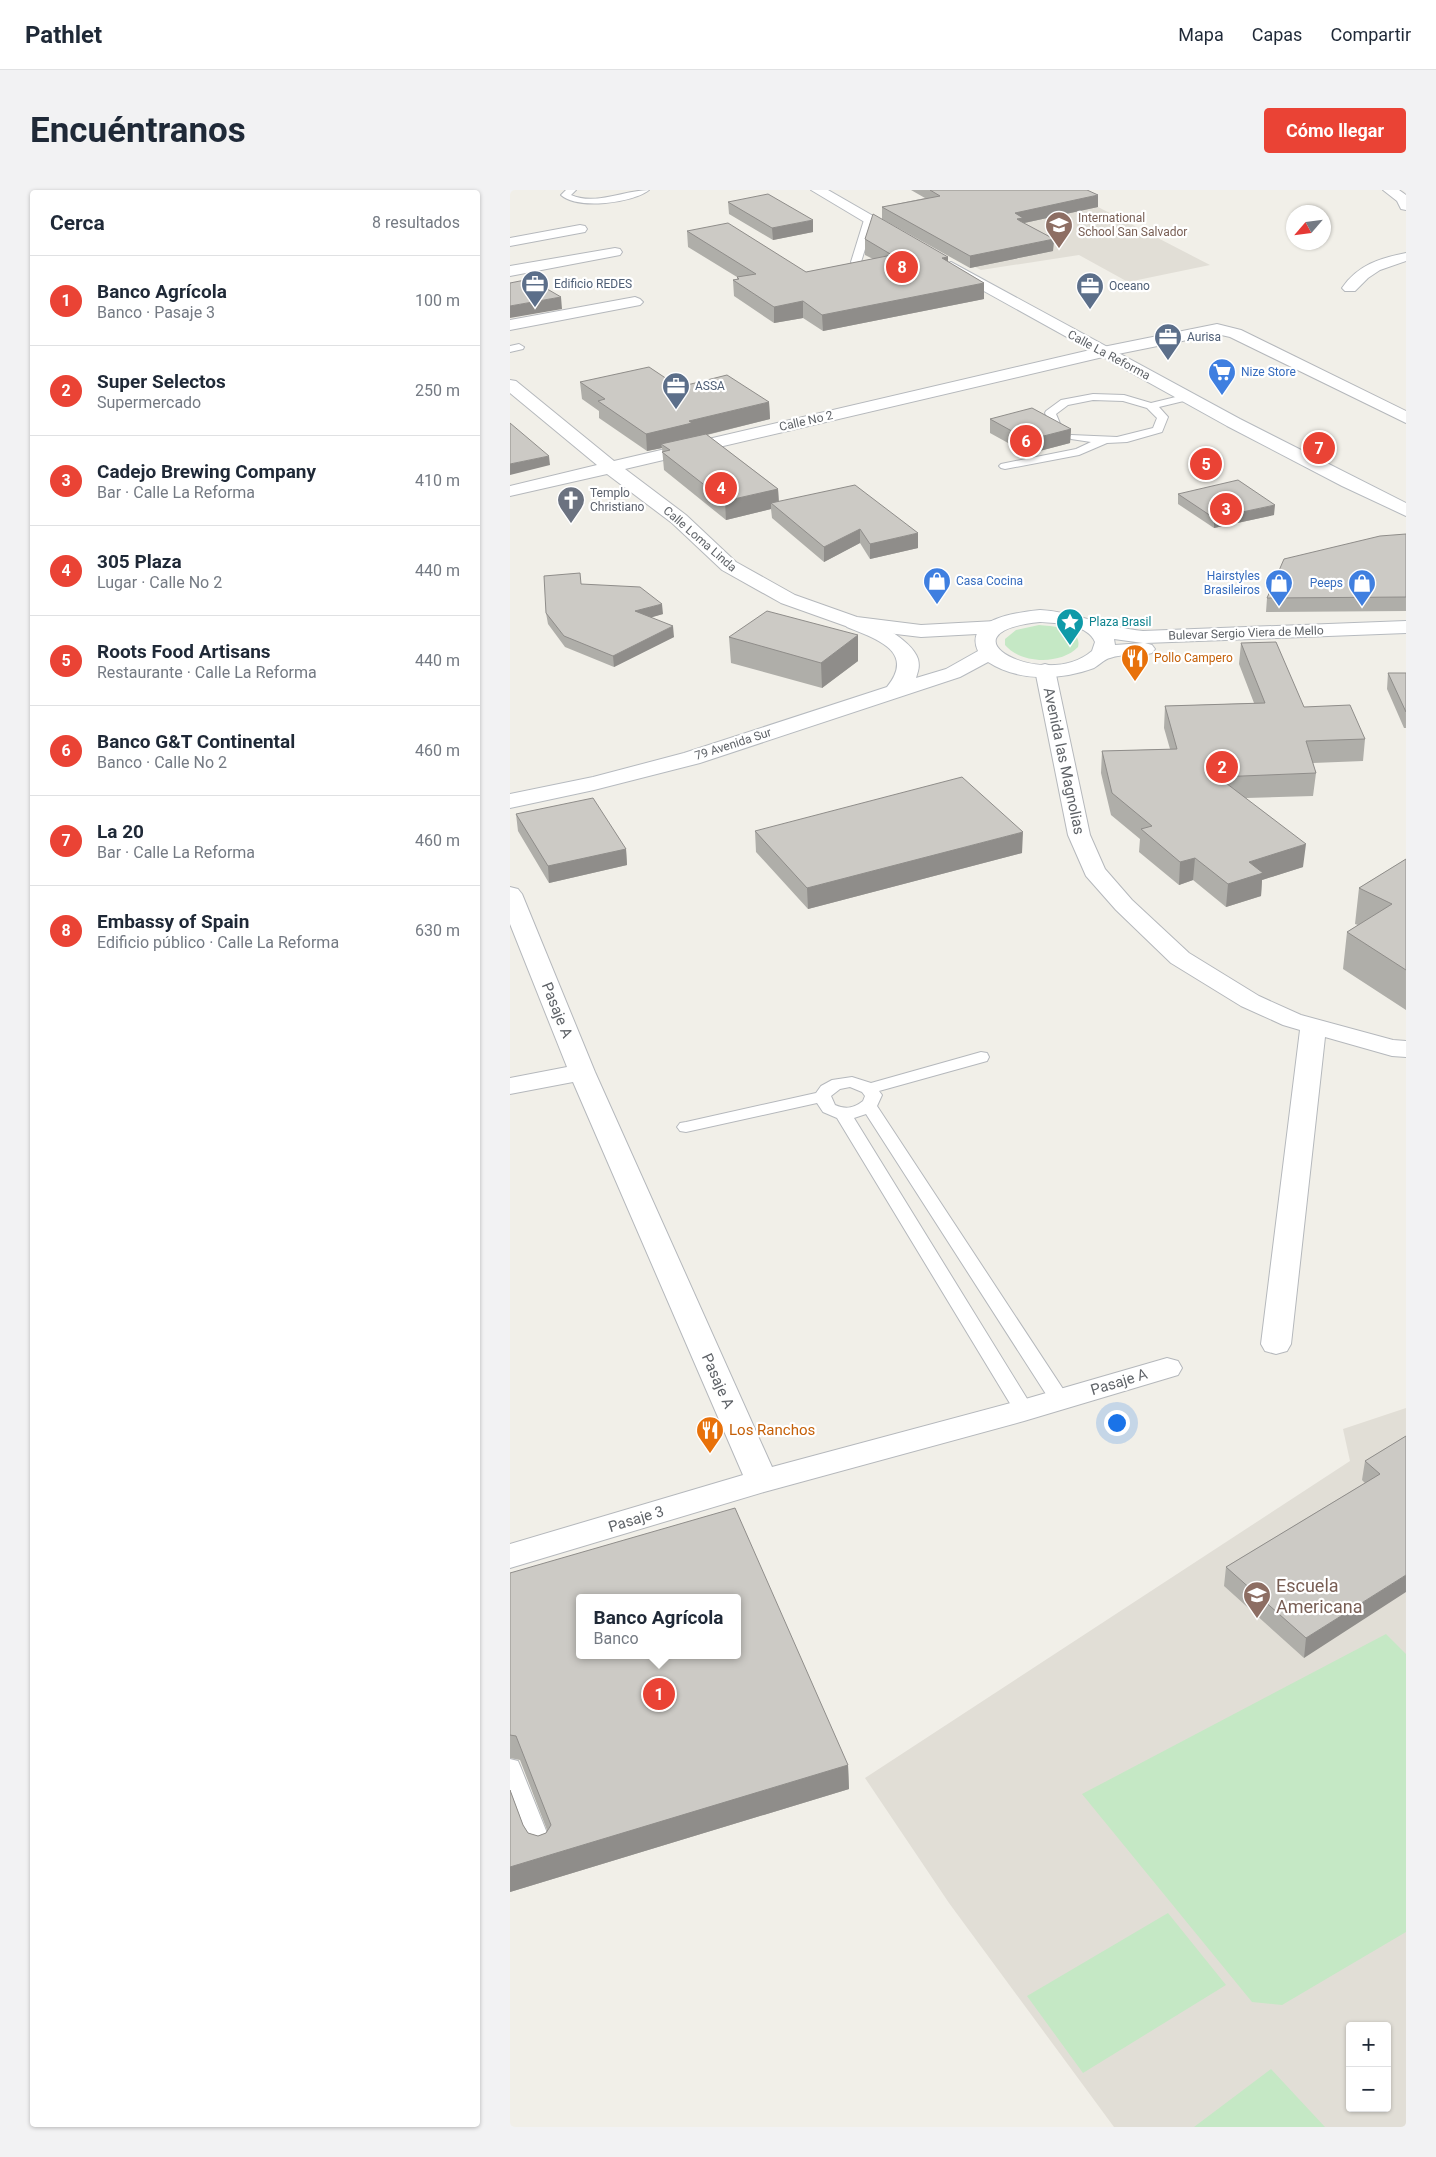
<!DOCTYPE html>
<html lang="es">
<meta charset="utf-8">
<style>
:root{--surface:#fff;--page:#f2f2f3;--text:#1f2937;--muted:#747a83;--line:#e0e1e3;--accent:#ea4335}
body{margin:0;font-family:Roboto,sans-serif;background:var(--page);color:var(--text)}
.controls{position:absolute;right:15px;bottom:15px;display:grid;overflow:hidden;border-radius:5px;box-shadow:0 1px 4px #0004}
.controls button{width:45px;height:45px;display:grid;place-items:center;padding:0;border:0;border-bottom:1px solid var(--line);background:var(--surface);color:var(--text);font:25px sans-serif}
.compass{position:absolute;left:776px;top:15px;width:45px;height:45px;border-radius:50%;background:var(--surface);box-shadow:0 1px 4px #0004;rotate:242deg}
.you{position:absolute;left:606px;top:1232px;width:18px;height:18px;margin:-12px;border:4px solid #fff;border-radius:50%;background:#1a73e8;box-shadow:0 0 0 8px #1a73e833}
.badge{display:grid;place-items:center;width:32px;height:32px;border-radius:50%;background:var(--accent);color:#fff;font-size:16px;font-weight:700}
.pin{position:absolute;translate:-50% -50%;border:2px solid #fff;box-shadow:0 1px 5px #0006}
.popup{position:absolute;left:66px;top:1404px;width:165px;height:65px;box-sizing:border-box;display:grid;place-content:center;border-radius:5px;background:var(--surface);filter:drop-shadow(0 1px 4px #0005);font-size:16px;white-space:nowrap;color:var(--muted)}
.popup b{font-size:19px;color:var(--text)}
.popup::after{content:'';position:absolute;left:50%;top:100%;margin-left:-10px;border:10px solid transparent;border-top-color:var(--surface)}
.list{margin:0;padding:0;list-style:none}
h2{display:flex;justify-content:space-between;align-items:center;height:65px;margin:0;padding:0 20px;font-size:21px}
h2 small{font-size:16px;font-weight:400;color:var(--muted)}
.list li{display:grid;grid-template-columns:32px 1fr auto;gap:15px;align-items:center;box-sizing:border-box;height:90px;padding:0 20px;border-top:1px solid var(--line)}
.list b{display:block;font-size:19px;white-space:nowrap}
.list p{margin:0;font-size:16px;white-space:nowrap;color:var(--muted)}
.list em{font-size:16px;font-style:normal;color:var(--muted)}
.map{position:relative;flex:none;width:896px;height:1937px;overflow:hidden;border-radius:5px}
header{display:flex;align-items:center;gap:30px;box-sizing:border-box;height:70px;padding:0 25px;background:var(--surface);border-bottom:1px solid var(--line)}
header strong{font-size:24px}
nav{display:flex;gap:28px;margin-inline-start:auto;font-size:18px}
.intro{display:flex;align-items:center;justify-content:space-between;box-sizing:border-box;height:120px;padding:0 30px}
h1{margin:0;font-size:35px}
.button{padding:12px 22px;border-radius:5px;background:var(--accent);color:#fff;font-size:18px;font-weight:700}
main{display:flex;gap:30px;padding:0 30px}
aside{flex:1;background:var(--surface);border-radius:5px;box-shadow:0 1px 4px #0004}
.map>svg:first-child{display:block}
</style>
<header>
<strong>Pathlet</strong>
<nav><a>Mapa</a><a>Capas</a><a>Compartir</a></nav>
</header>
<div class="intro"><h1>Encuéntranos</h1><a class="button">Cómo llegar</a></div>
<main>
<aside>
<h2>Cerca<small>8 resultados</small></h2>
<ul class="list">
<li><span class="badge">1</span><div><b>Banco Agrícola</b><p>Banco · Pasaje 3</p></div><em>100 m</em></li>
<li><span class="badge">2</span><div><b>Super Selectos</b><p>Supermercado</p></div><em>250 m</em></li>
<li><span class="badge">3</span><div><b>Cadejo Brewing Company</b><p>Bar · Calle La Reforma</p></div><em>410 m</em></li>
<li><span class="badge">4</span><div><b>305 Plaza</b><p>Lugar · Calle No 2</p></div><em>440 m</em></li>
<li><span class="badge">5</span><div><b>Roots Food Artisans</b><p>Restaurante · Calle La Reforma</p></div><em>440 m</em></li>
<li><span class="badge">6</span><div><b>Banco G&amp;T Continental</b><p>Banco · Calle No 2</p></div><em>460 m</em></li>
<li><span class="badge">7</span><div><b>La 20</b><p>Bar · Calle La Reforma</p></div><em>460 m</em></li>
<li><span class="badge">8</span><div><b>Embassy of Spain</b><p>Edificio público · Calle La Reforma</p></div><em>630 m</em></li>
</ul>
</aside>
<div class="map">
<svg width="896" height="1937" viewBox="0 0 896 1937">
<rect width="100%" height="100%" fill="#f1efe8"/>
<!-- education -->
<path fill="#e1ded6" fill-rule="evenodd" d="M588 17 700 75 618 92 569 65 471 80 418 53Z
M896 1218V1937H604L439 1713 355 1588 840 1271 833 1239ZM840 1836H877V1918H840Z"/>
<!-- green -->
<path fill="#c5e8c5" d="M529 435C542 436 573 438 568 457 551 475 511 474 495 455V449L506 440Z
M876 1444 896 1464V1742L772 1815 742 1812 572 1604Z
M658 1723 716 1795 573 1883 517 1806Z
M761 1879 815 1937H684Z"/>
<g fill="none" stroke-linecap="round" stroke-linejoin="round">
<!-- lane casing -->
<g stroke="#b5b8bc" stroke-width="2">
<path id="lane" d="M56 0H66L61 5C85 16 115 0 139 0 123 13 67 20 51 5Z
M359 27 364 30 351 72 346 75 343 74 341 72 354 30Z
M9 154 14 157 13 159 0 162V156Z
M583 204 614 205 641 213 678 204 683 207 682 209 649 217 658 227 652 242 617 252 597 253 569 265 495 279 491 278 489 276 491 274 566 259 581 252 561 249 559 247 561 245 607 247 643 238 647 228 637 218 613 211 583 210 558 215 546 224 551 236 550 238H542L535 223 536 221 551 210Z
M471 862 477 863 479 867 477 871 369 901 372 905 367 916 557 1205 560 1210 557 1215 550 1217 543 1215 356 924 344 928 524 1220 521 1225 514 1227 507 1225 327 928 313 922 307 913 176 942 170 941 167 937 170 933 176 932 306 903 311 896 322 890 342 887 361 893ZM340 897 352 902 355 906 353 911C344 918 336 920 325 915L321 906 330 899Z
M0 1569 8 1571 11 1578 43 1658 39 1665 31 1668 23 1665 19 1658 0 1608Z"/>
</g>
<!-- street casing -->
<g stroke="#b5b8bc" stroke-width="2">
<path id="street" d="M873 0H889L896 5V20L891 19 887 11Z
M70 35 75 36 77 39 75 42 0 56V48Z
M105 58 110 59 112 62 110 65 0 86V76Z
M896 63V71L870 80 858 88 845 101H835L832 98C848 75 870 68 896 63Z
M125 107 130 109 133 112 130 115 0 140V130Z
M707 134 731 140 896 221V233L720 147 707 144 593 167 115 279 176 325 226 372 285 405 347 427 411 435 486 431 493 433 496 437 493 441 486 443 411 447 344 439 271 413 212 380 162 333 97 284 0 306V296L87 275 0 203V190L6 191 104 271 593 157Z
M535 474 542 476 545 480 580 645 595 679 622 710 679 763 749 806 791 825 883 850 896 851V867L882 866 815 847 781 1154 777 1161 766 1164 755 1161 751 1154 790 840 773 835 731 816 661 773 606 720 576 686 558 645 525 480 528 476Z
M0 697 8 699 12 704 85 882 262 1277 512 1210 657 1168 668 1171 672 1178 668 1185 514 1231 254 1302 0 1378V1354L233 1285 63 892 0 904V888L57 877 0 734Z"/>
</g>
<!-- secondary casing -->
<g stroke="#b6babf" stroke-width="2">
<path id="secondary" d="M301 0H318L398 46 400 49 398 52H388Z
M441 72 730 229 896 313V326L832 296 717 236 436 80 433 77 436 74Z
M530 420C566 422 598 438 633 441L896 431V443L635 453 642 455 645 459 642 463C629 467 613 463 600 468 595 469 589 475 584 478 552 490 508 492 478 472L450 487 190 573 84 600 0 618V604L83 587 174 563 377 497C406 461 366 449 337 437L334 433 337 429C356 424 402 449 408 469 410 477 408 481 406 488L436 479 468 461C453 429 509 422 530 420ZM530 432C547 433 578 434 585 452L582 461C535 502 424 443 530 432ZM604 449 633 453 605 455Z"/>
</g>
<!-- lane -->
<use href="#lane" fill="#fff" fill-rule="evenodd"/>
<!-- street -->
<use href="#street" fill="#fff" fill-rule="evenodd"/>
<!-- secondary -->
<use href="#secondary" fill="#fff" fill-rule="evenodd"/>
</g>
<!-- wall -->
<path fill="#afaea9" d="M401 0H577L588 17 514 33 544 49 543 61 460 78 372 29V17L415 8Z
M218 12 303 42 263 50 219 24Z
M177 41 296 82 363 69 355 65V49L438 67V72L474 93V109L313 141 293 128 264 133 224 106 223 90 227 89V87L178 57Z
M70 192 169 197 259 212 260 229 197 245 268 299 269 312 408 358 360 369 350 353 314 372 262 328 261 319 216 330 154 280 152 258 137 261 89 228V221L72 209Z
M480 229 561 239 560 253 518 264 480 243Z
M668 304 764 325 704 338 668 314Z
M896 344V421L756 422 757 408Z
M71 394 153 424 141 427 164 447 104 477 55 457 38 434 36 423Z
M348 445V471L312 498 221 473 219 447Z
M731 453 794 517 855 549 853 571 803 573 806 583 803 606 736 608 793 677 752 690 751 706 716 717 683 690 669 695 629 662 630 649 601 625 591 583 592 561 660 559 654 538 655 516 744 513 729 474Z
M878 483H896V538H894L877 499Z
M6 624 116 659 117 675 39 693 8 641Z
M245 641 512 663 298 719 246 662Z
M896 669V820L833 779 837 742 848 735 845 734 849 698Z
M896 1246 794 1468 714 1396 716 1377 855 1293 852 1290 855 1271Z
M0 1383 338 1575 339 1599 0 1702V1600L13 1635 18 1643 28 1646 36 1643 37 1640 10 1570 0 1568Z"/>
<!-- shaded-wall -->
<path fill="#8f8d8a" d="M588 5V17L505 35V23Z
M303 30V42L263 50 262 38Z
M544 49 543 61 460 78V66Z
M438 67V82L432 68Z
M474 93V109L313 141 312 125Z
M51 107 52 119 0 128V116Z
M293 111V128L264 133V117Z
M259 212 260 229 183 248 151 254 152 258 137 261 136 244 179 231Z
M561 239 560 253 518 264V250Z
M39 266 40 275 0 285V274Z
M268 299 269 317 261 313V319L216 330 215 311Z
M765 315 764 325 704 338V328Z
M350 339V353L314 372V357Z
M408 343V358L360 369V354Z
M152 414 153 424 126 432 125 421Z
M163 436 164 447 104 477 103 466Z
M348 445V471L312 498 311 473Z
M513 642 512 663 298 719 297 698Z
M796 654 793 677 752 690 751 706 716 717 718 694 739 672Z
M116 659 117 675 39 693 38 676Z
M685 668 683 690 669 695 670 672Z
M896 1385V1402L794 1468 796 1448Z
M338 1575 339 1599 0 1702V1677Z"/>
<!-- building -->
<path fill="#cccac5" stroke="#8f8d8a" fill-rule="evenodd" d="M420 0H577L588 5 505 23 513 28 507 29 510 31 544 49 460 66 372 17 430 6Z
M258 4 303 30 262 38 218 12Z
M363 24 438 67 432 68 474 93 312 125 293 111 264 117 223 90 229 89 227 87 246 84 177 41 218 33 296 82 382 65 355 49Z
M20 89 51 107 0 116V93Z
M139 177 169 197 217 185 259 212 179 231 182 233 136 244 88 211 95 209 70 192Z
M522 218 561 239 518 250 480 229Z
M0 233 39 266 0 274Z
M196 244 268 299 215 311 152 262 160 260 151 254Z
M728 290 765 315 704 328 668 304Z
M345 295 408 343 360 354 350 339 314 357 261 313Z
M896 344V407L757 408 774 369 870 346Z
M70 383 71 394 130 397 152 414 125 421 163 436 103 466 54 446 36 423 34 386Z
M257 421 348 445 311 473 219 447Z
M766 452 794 517 840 515 855 549 796 551 806 583 708 587 796 654 739 672 753 683 718 694 685 668 670 672 631 639 642 636 602 603 592 561 667 559 655 516 755 513 731 453Z
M878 483H896V522Z
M452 587 513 642 297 698 245 641Z
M83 608 116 659 38 676 6 624Z
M896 669V780L837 742 882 714 849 698Z
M896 1246V1385L796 1448 716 1377 870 1284 855 1271Z
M225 1318 338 1575 0 1677V1600L13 1635 18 1643 28 1646 36 1643 41 1635 6 1546 0 1545V1383ZM70 1408H228V1465H70Z"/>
<!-- icons -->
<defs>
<g id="school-pin" transform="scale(1.4375)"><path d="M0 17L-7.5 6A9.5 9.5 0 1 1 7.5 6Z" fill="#8d6e63" stroke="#fff"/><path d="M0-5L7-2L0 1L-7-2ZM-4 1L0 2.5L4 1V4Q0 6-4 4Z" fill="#fff"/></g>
<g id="office-pin" transform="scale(1.4375)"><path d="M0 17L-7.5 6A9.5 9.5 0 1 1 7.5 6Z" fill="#5c6f8a" stroke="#fff"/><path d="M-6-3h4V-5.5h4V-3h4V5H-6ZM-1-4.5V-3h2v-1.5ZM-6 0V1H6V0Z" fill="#fff"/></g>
<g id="supermarket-pin" transform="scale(1.4375)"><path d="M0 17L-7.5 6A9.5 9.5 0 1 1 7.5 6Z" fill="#3f7fe0" stroke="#fff"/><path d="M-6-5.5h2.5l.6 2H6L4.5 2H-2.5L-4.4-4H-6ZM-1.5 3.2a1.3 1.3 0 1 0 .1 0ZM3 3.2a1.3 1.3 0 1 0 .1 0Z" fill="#fff"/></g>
<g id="church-pin" transform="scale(1.4375)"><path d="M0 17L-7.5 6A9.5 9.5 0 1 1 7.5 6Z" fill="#6b7280" stroke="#fff"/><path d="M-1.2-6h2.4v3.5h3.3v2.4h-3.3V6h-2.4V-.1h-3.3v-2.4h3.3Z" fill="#fff"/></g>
<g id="shop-pin" transform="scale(1.4375)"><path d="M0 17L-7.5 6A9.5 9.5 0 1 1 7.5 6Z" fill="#3f7fe0" stroke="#fff"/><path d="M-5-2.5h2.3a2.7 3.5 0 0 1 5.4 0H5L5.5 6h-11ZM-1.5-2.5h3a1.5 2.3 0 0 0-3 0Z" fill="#fff"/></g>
<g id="sight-pin" transform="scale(1.4375)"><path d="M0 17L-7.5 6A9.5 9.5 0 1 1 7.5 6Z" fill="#0f9aa8" stroke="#fff"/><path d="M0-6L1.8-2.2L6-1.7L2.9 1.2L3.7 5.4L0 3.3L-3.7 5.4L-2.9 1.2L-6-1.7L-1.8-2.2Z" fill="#fff"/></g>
<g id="restaurant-pin" transform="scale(1.4375)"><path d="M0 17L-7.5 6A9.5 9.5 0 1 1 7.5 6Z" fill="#e8710a" stroke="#fff"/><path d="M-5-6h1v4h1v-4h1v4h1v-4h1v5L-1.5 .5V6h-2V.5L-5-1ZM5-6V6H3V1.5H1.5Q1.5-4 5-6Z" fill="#fff"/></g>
</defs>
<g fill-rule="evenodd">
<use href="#school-pin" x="549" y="35"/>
<use href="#office-pin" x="25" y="94"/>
<use href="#office-pin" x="580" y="96"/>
<use href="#office-pin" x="658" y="147"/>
<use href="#supermarket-pin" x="712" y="182"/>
<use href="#office-pin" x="166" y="196"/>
<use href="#church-pin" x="61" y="310"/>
<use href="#shop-pin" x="427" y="391"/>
<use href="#shop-pin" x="769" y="393"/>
<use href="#shop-pin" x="852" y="393"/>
<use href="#sight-pin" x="560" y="432"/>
<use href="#restaurant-pin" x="625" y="468"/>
<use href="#restaurant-pin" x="200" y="1240"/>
<use href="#school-pin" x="747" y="1405"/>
</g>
<g text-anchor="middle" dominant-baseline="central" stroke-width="4.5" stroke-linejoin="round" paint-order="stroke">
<!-- far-education labels -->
<g font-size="12" fill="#785e54" stroke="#fff" text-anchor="start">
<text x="568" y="28">International<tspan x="568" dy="14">School San Salvador</tspan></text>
</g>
<!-- far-service labels -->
<g font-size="12" fill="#4e5e75" stroke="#fff" text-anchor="start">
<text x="44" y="94">Edificio REDES</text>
<text x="599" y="96">Oceano</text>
<text x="677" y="147">Aurisa</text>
<text x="185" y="196">ASSA</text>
</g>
<!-- far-street labels -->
<g font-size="12" fill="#5f6368" stroke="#fff">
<text transform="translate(599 165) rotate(28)">Calle La Reforma</text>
<text transform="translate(296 231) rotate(-13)">Calle No 2</text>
<text transform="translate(190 349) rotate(41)">Calle Loma Linda</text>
<text transform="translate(736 443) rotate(-2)">Bulevar Sergio Viera de Mello</text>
<text transform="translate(223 554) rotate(-18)">79 Avenida Sur</text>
</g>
<!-- far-shop labels -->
<g font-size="12" fill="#366cbe" stroke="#fff" text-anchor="start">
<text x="731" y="182">Nize Store</text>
<text x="750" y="386" text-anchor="end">Hairstyles<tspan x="750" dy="14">Brasileiros</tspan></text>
<text x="446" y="391">Casa Cocina</text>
<text x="833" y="393" text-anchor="end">Peeps</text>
</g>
<!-- far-worship labels -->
<g font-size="12" fill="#5b616d" stroke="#fff" text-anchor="start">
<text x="80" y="303">Templo<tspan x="80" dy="14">Christiano</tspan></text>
</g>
<!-- far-culture labels -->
<g font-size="12" fill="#0d838f" stroke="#fff" text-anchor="start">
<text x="579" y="432">Plaza Brasil</text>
</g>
<!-- far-food labels -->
<g font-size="12" fill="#c56008" stroke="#fff" text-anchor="start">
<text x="644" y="468">Pollo Campero</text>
</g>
<!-- street labels -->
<g font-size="15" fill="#5f6368" stroke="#fff">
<text transform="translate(554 571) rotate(78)">Avenida las Magnolias</text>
<text transform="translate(47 820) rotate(68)">Pasaje A</text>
<text transform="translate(208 1191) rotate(66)">Pasaje A</text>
<text transform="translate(609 1192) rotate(-17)">Pasaje A</text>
<text transform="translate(126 1329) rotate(-17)">Pasaje 3</text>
</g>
<!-- food labels -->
<g font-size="15" fill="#c56008" stroke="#fff" text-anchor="start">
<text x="219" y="1240">Los Ranchos</text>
</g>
<!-- near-education labels -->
<g font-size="18" fill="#785e54" stroke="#fff" text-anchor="start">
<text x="766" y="1395">Escuela<tspan x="766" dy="21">Americana</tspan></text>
</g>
</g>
</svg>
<div class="controls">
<button>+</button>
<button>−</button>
</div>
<svg class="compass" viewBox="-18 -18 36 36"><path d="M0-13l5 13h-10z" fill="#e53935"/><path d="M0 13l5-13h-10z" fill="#747a83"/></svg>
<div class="you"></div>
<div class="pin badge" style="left:149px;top:1504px">1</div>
<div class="popup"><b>Banco Agrícola</b>Banco</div>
<div class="pin badge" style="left:712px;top:577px">2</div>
<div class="pin badge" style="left:716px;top:319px">3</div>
<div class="pin badge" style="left:211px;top:298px">4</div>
<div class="pin badge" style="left:696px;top:274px">5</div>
<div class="pin badge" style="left:516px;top:251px">6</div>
<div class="pin badge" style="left:809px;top:258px">7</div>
<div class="pin badge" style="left:392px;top:77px">8</div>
</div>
</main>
